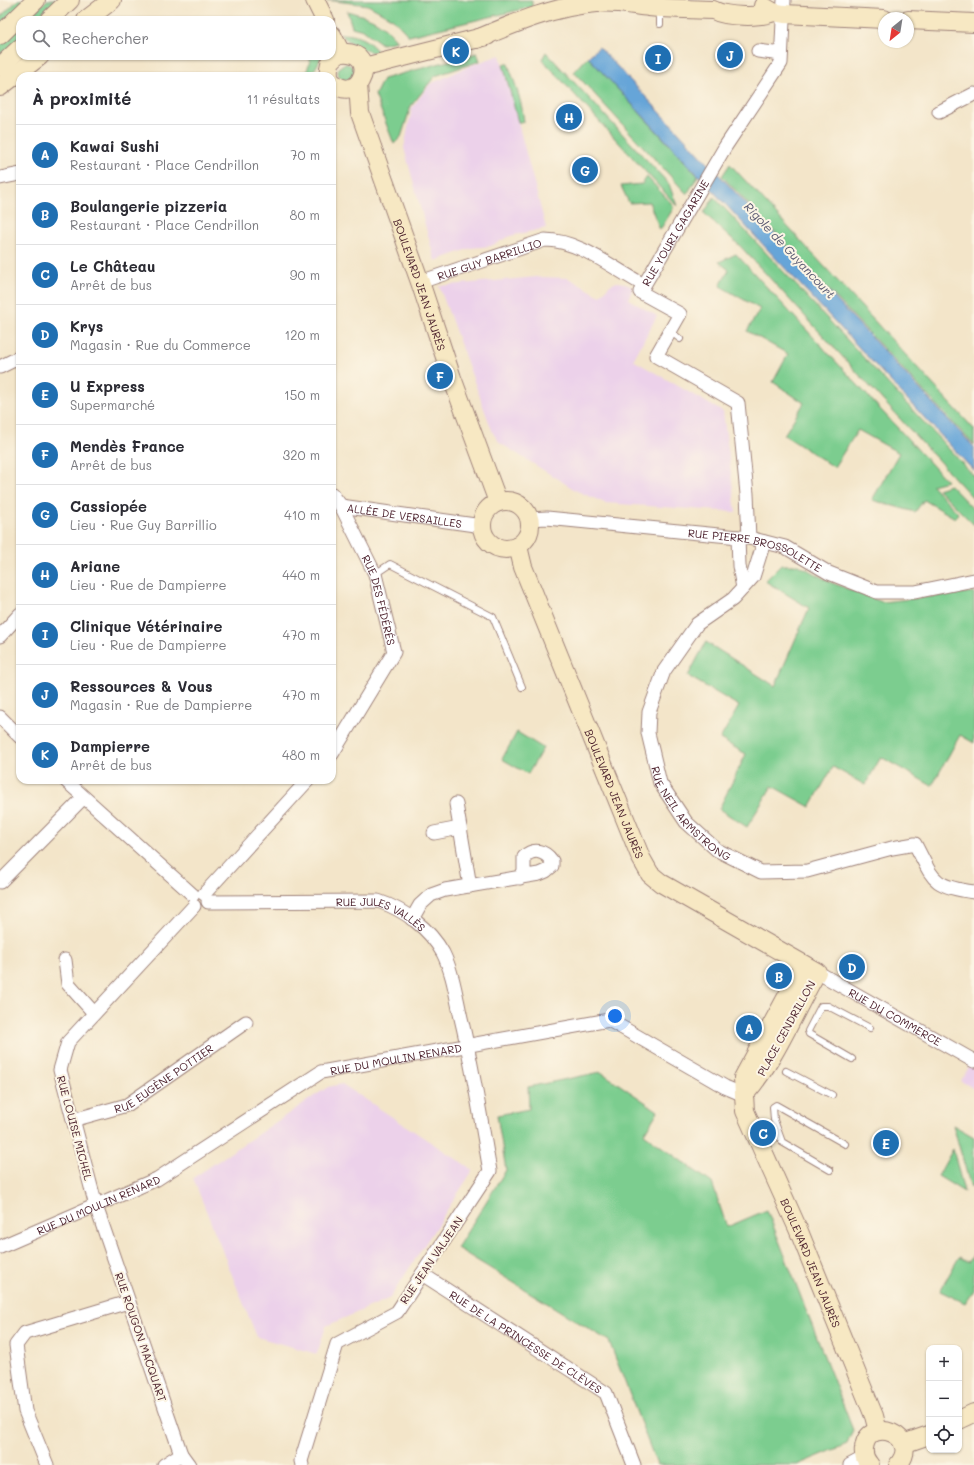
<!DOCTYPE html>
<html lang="fr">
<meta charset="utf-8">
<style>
:root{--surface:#fff;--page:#f7f7f7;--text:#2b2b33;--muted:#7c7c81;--line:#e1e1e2;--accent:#1f6fb2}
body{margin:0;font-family:Mali,sans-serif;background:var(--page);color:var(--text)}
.controls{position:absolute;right:12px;bottom:12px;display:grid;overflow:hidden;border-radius:8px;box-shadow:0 1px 3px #0004}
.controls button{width:36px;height:36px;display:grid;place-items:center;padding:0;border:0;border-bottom:1px solid var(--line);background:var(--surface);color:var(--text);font:20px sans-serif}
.compass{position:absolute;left:878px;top:12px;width:36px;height:36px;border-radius:50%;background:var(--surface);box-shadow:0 1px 3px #0004;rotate:210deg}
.you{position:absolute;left:615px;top:1016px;width:14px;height:14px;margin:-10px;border:3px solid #fff;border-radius:50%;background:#1a73e8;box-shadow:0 0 0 6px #1a73e833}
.badge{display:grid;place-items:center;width:26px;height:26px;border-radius:50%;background:var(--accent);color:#fff;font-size:13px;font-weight:700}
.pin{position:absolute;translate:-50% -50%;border:2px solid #fff;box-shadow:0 1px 4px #0006}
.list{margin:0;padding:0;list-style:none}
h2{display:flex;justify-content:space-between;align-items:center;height:52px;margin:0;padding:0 16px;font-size:17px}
h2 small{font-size:13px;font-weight:400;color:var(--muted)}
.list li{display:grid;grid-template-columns:26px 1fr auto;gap:12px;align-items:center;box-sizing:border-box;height:60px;padding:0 16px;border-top:1px solid var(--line)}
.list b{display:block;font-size:15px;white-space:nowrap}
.list p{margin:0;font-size:13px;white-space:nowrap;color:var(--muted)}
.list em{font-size:13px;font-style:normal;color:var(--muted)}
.icon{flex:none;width:22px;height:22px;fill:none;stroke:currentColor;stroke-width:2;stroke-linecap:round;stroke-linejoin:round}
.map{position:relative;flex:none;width:974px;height:1465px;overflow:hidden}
.search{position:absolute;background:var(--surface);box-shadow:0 1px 3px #0004;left:16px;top:16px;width:320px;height:44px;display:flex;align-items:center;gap:10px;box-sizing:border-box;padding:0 14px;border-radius:12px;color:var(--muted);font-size:15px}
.panel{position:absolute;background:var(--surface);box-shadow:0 1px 3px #0004;left:16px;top:72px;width:320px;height:712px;border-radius:12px}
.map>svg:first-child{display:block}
</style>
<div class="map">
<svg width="974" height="1465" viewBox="0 0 974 1465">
<rect width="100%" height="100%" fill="#fcf5e5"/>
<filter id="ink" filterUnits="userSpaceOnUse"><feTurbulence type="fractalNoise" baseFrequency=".025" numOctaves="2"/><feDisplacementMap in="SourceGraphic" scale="8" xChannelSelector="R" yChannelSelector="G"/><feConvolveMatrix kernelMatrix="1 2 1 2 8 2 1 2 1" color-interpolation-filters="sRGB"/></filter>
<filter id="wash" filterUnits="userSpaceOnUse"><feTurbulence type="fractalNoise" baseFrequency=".012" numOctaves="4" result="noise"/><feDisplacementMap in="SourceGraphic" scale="16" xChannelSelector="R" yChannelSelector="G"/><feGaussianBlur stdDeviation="0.9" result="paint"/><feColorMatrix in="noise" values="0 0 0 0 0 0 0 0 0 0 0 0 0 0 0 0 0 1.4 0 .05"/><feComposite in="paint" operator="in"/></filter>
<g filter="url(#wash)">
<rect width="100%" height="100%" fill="#f3e5c9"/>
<!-- built -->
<path fill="#ecd1ea" d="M500 55 546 228 510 236 491 246 471 248 435 261 404 148 412 108 430 84 472 65Z
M537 277 568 278 600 296 610 285 617 282 625 283 633 288 628 299 657 316 633 360 723 412 736 512 605 503 577 491 500 443 493 433 439 286Z
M974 1057V1089L961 1081Z
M342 1084 473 1170 390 1298 326 1326 317 1354 257 1337 193 1178 328 1087Z"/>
<!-- green -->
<path fill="#7bcd8f" stroke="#62765d" d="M18 0H27L0 25V17Z
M47 0H60L39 20H26Z
M327 0H532V7L409 36 393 19 368 5Z
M347 11C372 18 380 20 397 41L382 44 363 30 352 27Z
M20 26V38L0 57V45Z
M340 34C357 34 368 39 379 53 363 52 351 44 340 34Z
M546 52 669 184 677 206 542 59Z
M477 53 480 61 435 76 411 106 401 137 394 144 375 95 383 79Z
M311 56H322L315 69 308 75 307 71Z
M588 57 698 176 687 194 574 72Z
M338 72a8 8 0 1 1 16 0a8 8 0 1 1-16 0Z
M503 64H508C515 83 522 101 524 122H518Z
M730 164 974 429V445L722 176Z
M647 177 673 205V209L660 230 649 202 629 203 621 186 642 184Z
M714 197 974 476V499L741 247 704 213Z
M736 254 947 481 932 485 958 513 955 518 924 500 915 512 872 500 899 453 858 430 834 467 784 435 804 403 773 382 788 354 747 331 760 309 720 286 729 270 719 262Z
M950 485 974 510V525L938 489Z
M781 565H799L830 582 882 602 974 592V743L960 735 932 786 881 757 865 785 833 767 810 807 772 786 747 827 719 809 746 754 720 739 739 706 688 676 706 642 775 686 809 608 765 581Z
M517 732 543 748 528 774 502 759Z
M601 1072 658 1111 644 1134 712 1183 727 1227 767 1210 853 1430 847 1444 797 1465H657L609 1341 457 1248 506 1170 497 1115 529 1109 528 1087Z
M953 1125 974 1137V1183L971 1188Z
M953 1149 964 1192 938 1176Z
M974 1253V1290L965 1303 940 1291 959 1257 969 1262Z"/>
<!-- water -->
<path fill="#66a5d8" stroke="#586282" d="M599 47 974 447V471L588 57Z"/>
</g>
<g filter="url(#ink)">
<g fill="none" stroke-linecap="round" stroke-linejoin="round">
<!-- lane casing -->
<g stroke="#9e827a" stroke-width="8">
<path id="lane" d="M660 24V9
M670 331 680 339
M375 574 390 564 493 617 522 687
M852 1059 809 1034 808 1031 821 1006H828L870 1028
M786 1071 832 1095
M830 1170 782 1142 774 1120 773 1107 776 1105 845 1144"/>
</g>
<!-- street casing -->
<g stroke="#9e827a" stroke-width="15">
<g id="street">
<path d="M758 51 781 54"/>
<path d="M939 112 974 94"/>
<path d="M0 178 20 174"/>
<path id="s1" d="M420 282 545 240C579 240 614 269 644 285"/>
<path d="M0 367 20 357"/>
<path id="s2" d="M332 494 341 506 375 574 394 652 332 754"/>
<path id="s3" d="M341 506 482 526"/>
<path id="s4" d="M529 519 547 518 749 538 785 547 829 573 877 592H915L974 580"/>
<path d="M738 537 739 566 743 588"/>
<path id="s5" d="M749 538 747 494 738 403 656 356 680 314 640 292 725 147 781 63 784 0"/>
<path id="s6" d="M764 542 753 577 733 599 697 624 664 671 649 712 648 733 660 783 686 822 717 850 761 872 807 871 892 848 915 844C934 880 931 886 974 892"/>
<path d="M0 636 20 614"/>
<path d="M0 717 20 737"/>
<path d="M65 780 193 895"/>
<path d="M456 804 470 886"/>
<path d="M434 833 460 828"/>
<path d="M0 882 83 798"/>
<path d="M204 894 308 780"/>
<path id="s7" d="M208 902 378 901C405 910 429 928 443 953 453 973 456 996 461 1018 473 1068 481 1120 490 1171L397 1312 337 1344 301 1461 302 1465"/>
<path d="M412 919 420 905 431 895 445 890 539 874 546 871 552 866V861C544 850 533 848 524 857V871L520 878"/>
<path d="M65 960 68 984 94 1013"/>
<path id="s8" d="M817 972 974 1061"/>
<path id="s9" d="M73 1120 127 1105 246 1022"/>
<path id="s10" d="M0 1247 157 1179 321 1072 609 1020 725 1087 744 1095"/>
<path id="s11" d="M422 1274 606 1393 634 1465"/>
<path d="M47 1465 25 1411 16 1345 25 1333 128 1302"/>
<path d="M164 1465 181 1454"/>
<path d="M189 1465 181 1454 96 1206 60 1070 68 1042 194 906"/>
<path d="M850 1465 865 1457"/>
</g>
</g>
<!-- secondary casing -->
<g stroke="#9e827a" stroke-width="20">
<g id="secondary">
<path d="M315 0 325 20"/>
<path d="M763 6 773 12 784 14 884 19"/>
<path d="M49 20 70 0"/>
<path d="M86 20 112 0"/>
<path d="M908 20 974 23"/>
<path d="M0 35 36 0"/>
<path d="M332 35 341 53"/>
<path d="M477 39C515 23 555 6 597 3 615 1 631 5 649 7 670 9 692 9 713 10 726 17 760 18 773 12"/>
<path d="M0 67 20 48"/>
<path d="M364 67 487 36"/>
<path d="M329 76C328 65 330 59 341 53 381 49 361 108 332 82"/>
<path id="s12" d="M358 84 360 113 420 282 452 378 498 502"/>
<path d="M0 87 40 56"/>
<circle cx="506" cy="525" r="24"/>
<path id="s13" d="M518 546 523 567 641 858 650 874 661 883 817 972C793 1013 776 1059 744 1095"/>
<path id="s14" d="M804 965 743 1078 745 1111 798 1229 874 1416 878 1431"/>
<path d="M959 1420 974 1413"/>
<path d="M903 1444 929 1435"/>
<path d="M870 1465C866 1461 863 1455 864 1448 868 1414 923 1436 898 1465"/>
</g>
</g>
<!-- lane -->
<use href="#lane" stroke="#fff" stroke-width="6"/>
<!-- street -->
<use href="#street" stroke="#fff" stroke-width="13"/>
<!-- secondary -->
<use href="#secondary" stroke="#f7e8c3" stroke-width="18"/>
</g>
</g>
<g text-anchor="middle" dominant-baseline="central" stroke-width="4" stroke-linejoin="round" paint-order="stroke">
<!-- street labels -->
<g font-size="11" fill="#4a1f2b" stroke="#fcf5e5">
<text stroke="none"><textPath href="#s5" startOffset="393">RUE YOURI GAGARINE</textPath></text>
<text stroke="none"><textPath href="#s1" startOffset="73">RUE GUY BARRILLIO</textPath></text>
<text stroke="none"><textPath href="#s12" startOffset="211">BOULEVARD JEAN JAURÈS</textPath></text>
<text stroke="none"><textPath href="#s3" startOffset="64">ALLÉE DE VERSAILLES</textPath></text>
<text stroke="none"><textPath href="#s4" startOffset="230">RUE PIERRE BROSSOLETTE</textPath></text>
<text stroke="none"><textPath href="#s2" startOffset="117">RUE DES FÉDÉRÉS</textPath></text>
<text stroke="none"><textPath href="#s13" startOffset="266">BOULEVARD JEAN JAURÈS</textPath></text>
<text stroke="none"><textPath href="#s6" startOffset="327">RUE NEIL ARMSTRONG</textPath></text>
<text stroke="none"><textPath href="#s7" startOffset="176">RUE JULES VALLÈS</textPath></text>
<text stroke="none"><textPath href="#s8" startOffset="90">RUE DU COMMERCE</textPath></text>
<text transform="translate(786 1028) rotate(-61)">PLACE CENDRILLON</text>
<text stroke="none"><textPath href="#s10" startOffset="443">RUE DU MOULIN RENARD</textPath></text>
<text stroke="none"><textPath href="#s9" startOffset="101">RUE EUGÈNE POTTIER</textPath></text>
<text transform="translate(75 1128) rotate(75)">RUE LOUISE MICHEL</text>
<text stroke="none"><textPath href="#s10" startOffset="107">RUE DU MOULIN RENARD</textPath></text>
<text transform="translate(431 1260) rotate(-56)">RUE JEAN VALJEAN</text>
<text stroke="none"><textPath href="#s14" startOffset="327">BOULEVARD JEAN JAURÈS</textPath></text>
<text transform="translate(141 1337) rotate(71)">RUE ROUGON MACQUART</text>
<text stroke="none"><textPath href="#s11" startOffset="124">RUE DE LA PRINCESSE DE CLÈVES</textPath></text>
</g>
<!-- water labels -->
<g font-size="12" font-style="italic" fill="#555570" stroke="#fcf5e5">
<text transform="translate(790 250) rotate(47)">Rigole de Guyancourt</text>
</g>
</g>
</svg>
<div class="controls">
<button>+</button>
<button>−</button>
<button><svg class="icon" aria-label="locate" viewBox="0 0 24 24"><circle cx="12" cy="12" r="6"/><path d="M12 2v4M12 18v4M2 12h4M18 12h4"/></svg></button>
</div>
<svg class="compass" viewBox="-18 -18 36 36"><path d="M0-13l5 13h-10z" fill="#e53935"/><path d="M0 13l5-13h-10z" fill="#7c7c81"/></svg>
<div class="you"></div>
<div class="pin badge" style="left:749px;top:1028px">A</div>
<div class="pin badge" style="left:779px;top:976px">B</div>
<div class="pin badge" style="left:763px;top:1133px">C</div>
<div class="pin badge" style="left:852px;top:967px">D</div>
<div class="pin badge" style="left:886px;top:1143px">E</div>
<div class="pin badge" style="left:440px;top:376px">F</div>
<div class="pin badge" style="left:585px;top:170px">G</div>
<div class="pin badge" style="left:569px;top:117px">H</div>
<div class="pin badge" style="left:658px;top:58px">I</div>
<div class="pin badge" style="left:730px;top:55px">J</div>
<div class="pin badge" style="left:456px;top:51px">K</div>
<div class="search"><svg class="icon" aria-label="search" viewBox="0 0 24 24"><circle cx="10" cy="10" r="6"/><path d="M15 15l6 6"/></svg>Rechercher</div>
<section class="panel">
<h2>À proximité<small>11 résultats</small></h2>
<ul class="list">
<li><span class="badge">A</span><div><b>Kawai Sushi</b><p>Restaurant · Place Cendrillon</p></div><em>70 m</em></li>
<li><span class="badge">B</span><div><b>Boulangerie pizzeria</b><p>Restaurant · Place Cendrillon</p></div><em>80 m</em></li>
<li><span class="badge">C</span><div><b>Le Château</b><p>Arrêt de bus</p></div><em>90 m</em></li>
<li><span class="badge">D</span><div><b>Krys</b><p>Magasin · Rue du Commerce</p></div><em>120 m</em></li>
<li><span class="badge">E</span><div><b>U Express</b><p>Supermarché</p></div><em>150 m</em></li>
<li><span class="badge">F</span><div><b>Mendès France</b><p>Arrêt de bus</p></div><em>320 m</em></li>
<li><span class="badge">G</span><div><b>Cassiopée</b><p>Lieu · Rue Guy Barrillio</p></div><em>410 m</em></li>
<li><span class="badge">H</span><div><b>Ariane</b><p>Lieu · Rue de Dampierre</p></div><em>440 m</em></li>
<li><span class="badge">I</span><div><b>Clinique Vétérinaire</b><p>Lieu · Rue de Dampierre</p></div><em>470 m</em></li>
<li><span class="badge">J</span><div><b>Ressources &amp; Vous</b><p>Magasin · Rue de Dampierre</p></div><em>470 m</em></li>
<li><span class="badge">K</span><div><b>Dampierre</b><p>Arrêt de bus</p></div><em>480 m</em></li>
</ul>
</section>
</div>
